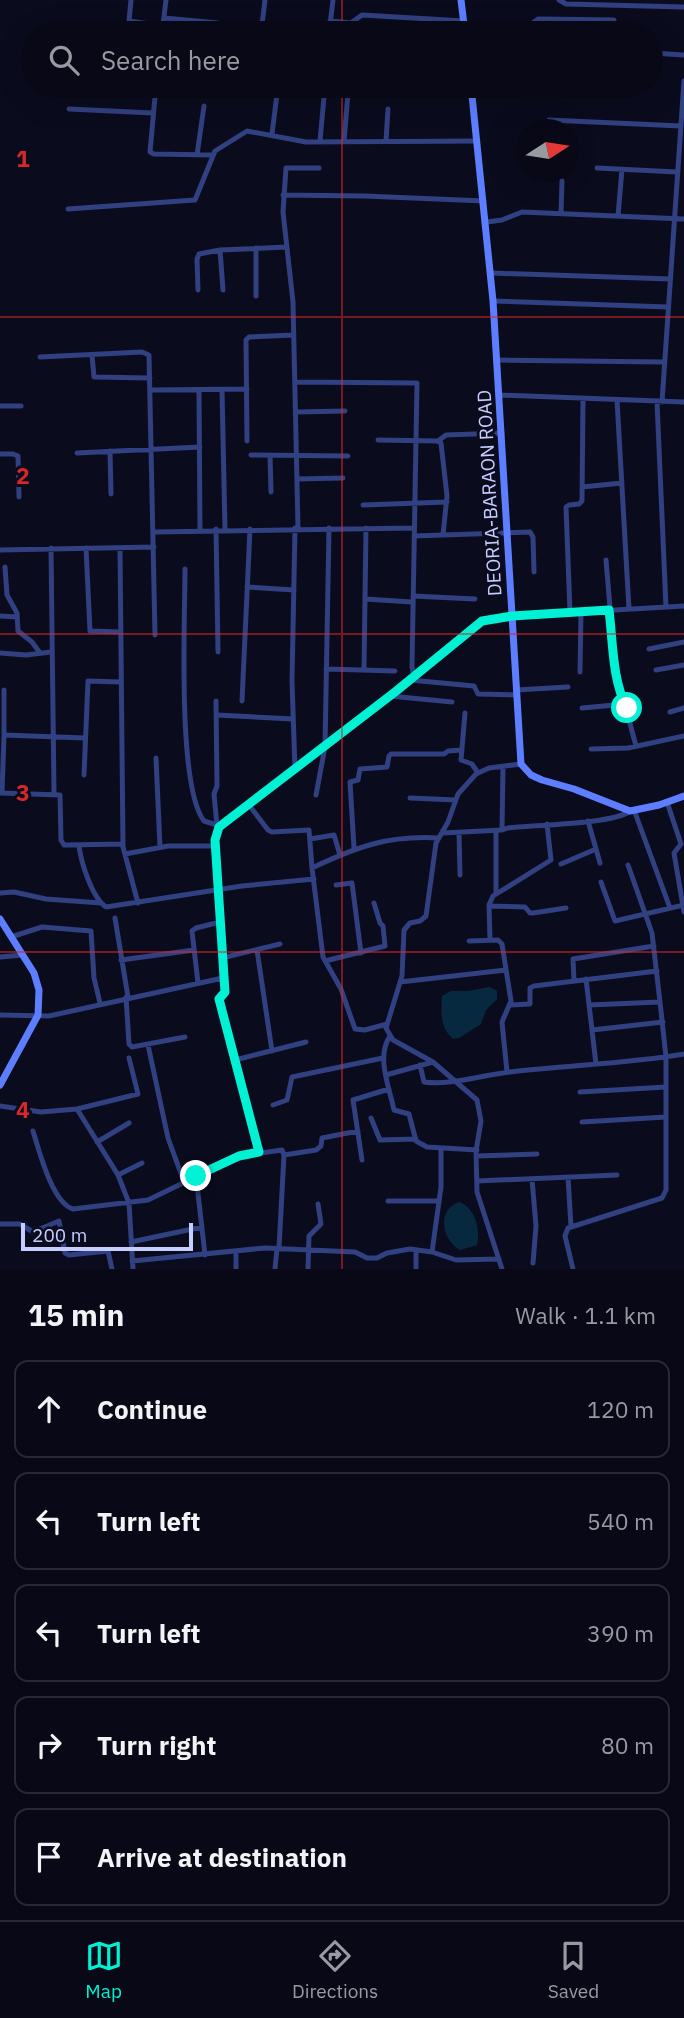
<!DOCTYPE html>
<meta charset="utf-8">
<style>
:root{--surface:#080816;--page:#161623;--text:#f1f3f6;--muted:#989aa1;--line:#292935;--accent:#00f1d3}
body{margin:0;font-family:"IBM Plex Sans",sans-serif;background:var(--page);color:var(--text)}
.compass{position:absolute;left:516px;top:119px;width:63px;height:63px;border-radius:50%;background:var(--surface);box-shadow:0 7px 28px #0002;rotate:78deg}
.scale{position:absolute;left:21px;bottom:18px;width:172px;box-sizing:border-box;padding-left:7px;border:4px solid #c6cdff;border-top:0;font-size:19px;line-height:24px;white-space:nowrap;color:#c6cdff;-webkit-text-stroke:5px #0a0b1d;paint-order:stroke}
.stop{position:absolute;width:21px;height:21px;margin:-16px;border:5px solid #00f1d3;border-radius:50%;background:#fff}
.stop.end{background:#00f1d3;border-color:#fff;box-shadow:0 2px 7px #0008}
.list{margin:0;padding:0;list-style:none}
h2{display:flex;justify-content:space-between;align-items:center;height:91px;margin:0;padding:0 28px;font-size:30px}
h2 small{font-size:23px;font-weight:400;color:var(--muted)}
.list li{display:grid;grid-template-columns:46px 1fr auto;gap:21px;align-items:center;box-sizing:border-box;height:98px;margin:0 14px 14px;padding:0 14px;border:2px solid var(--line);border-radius:14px}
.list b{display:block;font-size:26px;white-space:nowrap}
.list em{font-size:23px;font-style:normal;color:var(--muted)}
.icon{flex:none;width:38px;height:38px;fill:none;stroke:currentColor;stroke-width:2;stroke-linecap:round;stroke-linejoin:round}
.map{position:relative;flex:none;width:684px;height:1269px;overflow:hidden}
.search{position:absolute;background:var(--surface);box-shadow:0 7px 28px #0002;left:21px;right:21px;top:21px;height:77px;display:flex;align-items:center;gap:18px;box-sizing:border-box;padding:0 24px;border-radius:38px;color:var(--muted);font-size:26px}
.sheet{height:651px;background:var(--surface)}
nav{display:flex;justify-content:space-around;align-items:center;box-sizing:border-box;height:98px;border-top:2px solid var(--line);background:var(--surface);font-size:19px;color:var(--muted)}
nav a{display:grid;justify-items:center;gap:4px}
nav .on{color:var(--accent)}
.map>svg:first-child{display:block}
</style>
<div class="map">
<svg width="684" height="1269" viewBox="0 0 684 1269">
<rect width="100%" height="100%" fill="#0a0b1d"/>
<!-- water -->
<path fill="#07293f" d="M489 987 497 991V999L486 1010 481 1024 459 1038 453 1039C440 1028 441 1012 442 996L451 991H468Z
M459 1202C475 1207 481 1230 477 1245L460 1250C442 1240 436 1210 459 1202Z"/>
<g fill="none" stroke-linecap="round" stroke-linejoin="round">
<!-- street -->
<path stroke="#314080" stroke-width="5" d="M131 0 129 21 163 26
M559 0 566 4 684 7
M164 18 218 23
M330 21 351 23 362 15 464 21
M162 33 166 0
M261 33 265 0
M329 33 333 0
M354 33 355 22
M533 33 534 22 538 19 614 20
M651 53 684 55
M156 86 150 152 154 154 212 155
M418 86 472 92
M69 109 153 113
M549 120 681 126
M272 134 278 86
M320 141 325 86
M344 141 348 93
M386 141 388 109
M197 155 204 106
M597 168 677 172
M283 195 365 196 484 201
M68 209 195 200 215 151 247 131 306 142 478 141
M561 214 562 181
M618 216 622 169
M487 222 502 220 522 212 684 219
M256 248V296
M220 250 223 290
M491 273 670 279
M198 290 197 259 199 254 220 250 287 247
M493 301 668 307
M92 355 94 377 150 378
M40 357 142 352 149 355 155 635
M497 360 665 362
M295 382 417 383 412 667 414 677
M150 390 247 389
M199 390 200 530
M222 390 225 529
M499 395 684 402
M617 400 629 609
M657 402 666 607
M662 402 684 81
M0 406H21
M296 412 345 411
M378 440 437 441 441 443 447 496 443 535
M247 441 246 340 249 337 294 335
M438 441 446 435 502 433
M110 451 111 494
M77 453 200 447
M0 454H13L18 456 19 497
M251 455 348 456
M270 455 271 492
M297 479 343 478
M582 487 622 483
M363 505 447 502
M298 528 293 302 283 212 286 168H319
M216 529 218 652
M154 532 414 528
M414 536 530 532 533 537 534 572
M51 548 54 793
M86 548 90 631 121 632
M120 548 123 847 138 903
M0 550 154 547
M606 560 615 667 636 746
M5 567 7 595 17 613 18 631 32 642 40 653
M185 569C185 619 177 786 204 821L217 825
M247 587 294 590
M413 596 475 599
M365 599 412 602
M570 612 566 507 569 505 579 504 582 501 583 399
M0 616 17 617
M649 649 684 642
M0 653 26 655 51 652
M326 669 395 671
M364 670 366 528
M656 670 684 665
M580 672 581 612
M410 680 474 686 478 694 517 695
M4 690V735
M516 690 568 687
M390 696 452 702
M216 701 217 786 214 794 217 826
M242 701 250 529
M582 708 625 704
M670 712 684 708
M465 713 461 760 472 764 478 773
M217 715 293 719
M591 749 628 748 684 736
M156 758 160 847
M295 770 292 681 295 528
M84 775 88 681 121 682
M0 793 60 795 61 840 64 845 123 844
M2 793 4 735 85 738
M316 795 325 747 329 528
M410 798 456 800
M667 802 681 844 674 853 684 912
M249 805 268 830 272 832 309 830 312 868
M634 810 670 908
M588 821 600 863
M502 830 503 767
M459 832 460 875
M443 833 502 830 508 828C532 825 615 824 630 811
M310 839 334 835 340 855
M79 846C81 862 92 898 106 907L242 886 314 879
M354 848 350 782 358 780 360 769 387 767 389 756 391 754H444L448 751 462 750
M125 854 168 846H215
M561 864 596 849
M601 882 615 921 684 905
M336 885 352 883 361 953
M0 893 14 892 46 899 101 903
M496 894V831
M489 906 525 907 530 913H533L566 908
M115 918 128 997
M11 937 42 927 91 931 94 978 100 1003
M490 940 489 905 493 896 551 860 547 824
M469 941 498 940 502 944 511 1001 502 1022 507 1072
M257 950 272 1051
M0 957 23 955
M222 958 280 944
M121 960 194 950
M325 961 385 946 383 926 380 923 374 903
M223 978 225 992 219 1002 259 1152
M586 979 596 1064
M574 981 573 959 654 946
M400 982 506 970
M198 983 192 931 196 928 220 922
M126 997 129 1044 132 1047 185 1037
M510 1005 530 1004V988L534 986 657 971
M589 1005 660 1002
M0 1015 49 1016 223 978 215 840 216 831 395 692 482 621 512 616 684 606
M387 1024 365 1030 355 1029 341 989 323 957 312 868C356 847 389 835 438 838
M592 1030 663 1022
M390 1036C376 1057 389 1086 394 1110L409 1114 416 1141 427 1147 477 1150
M148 1045 168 1138 184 1182
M235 1060 306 1042
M420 1065 424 1082C449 1086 483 1075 510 1072 568 1065 627 1064 684 1054
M386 1075 433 1062
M580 1092 666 1087
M273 1105 287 1100 292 1077 383 1058
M0 1106 41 1112 77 1109 118 1175 129 1203 133 1269
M77 1109 138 1094 129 1058
M371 1118 380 1140 416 1139
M582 1122 666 1117
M33 1131C39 1150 52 1203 73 1209L148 1200 239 1156 282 1150 284 1155 279 1248
M97 1142 129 1123
M284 1155 316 1150 321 1146 322 1138 358 1131
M476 1156 537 1154
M362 1160 353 1100 389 1089
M118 1175 142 1163
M196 1176 205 1255
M568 1177 571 1227
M532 1179 536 1226 533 1263
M477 1181 617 1175
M388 1201H439
M0 1224H20L33 1232 59 1221 65 1253 69 1255 108 1251 112 1269
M131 1242 202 1227
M432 1252 441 1187V1148
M132 1261 265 1248 355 1252 367 1258H377L387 1253 410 1249 432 1252 456 1260 499 1259
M236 1269V1252
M275 1269 277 1248
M308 1269 309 1236 321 1224 318 1204
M416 1269V1250
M502 1269 477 1192 476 1151 481 1121 477 1100 433 1062 393 1040 386 1028 402 976 404 930 410 923 420 921 426 916 436 843 448 822 458 794 476 774 489 768 521 764
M573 1269 565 1236 568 1228 662 1198 666 1190V1057L660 1002 652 933 628 865"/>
<!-- secondary -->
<path stroke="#5d7eff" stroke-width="7" d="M461 0 465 33
M471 86 493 301 521 764 531 775 542 780 574 789 630 811 659 805 684 796
M0 919 34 973 39 990 38 1015 0 1085"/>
</g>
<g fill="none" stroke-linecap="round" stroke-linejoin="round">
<!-- route -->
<path stroke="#00f1d3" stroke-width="9" d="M196 1176 239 1156 259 1152 219 999 225 992 215 840 219 827 395 692 482 621 512 616 609 610C613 642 612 680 627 708"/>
</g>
<!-- grid -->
<path fill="none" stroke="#d62828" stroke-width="2" stroke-opacity="0.55" d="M342 0V33M342 86V1269M0 317H684M0 634H684M0 952H684"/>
<g text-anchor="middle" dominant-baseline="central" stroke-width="6" stroke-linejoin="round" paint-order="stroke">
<!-- street labels -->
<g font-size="19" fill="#c6cdff" stroke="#0a0b1d">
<text transform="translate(489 493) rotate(-93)">DEORIA-BARAON ROAD</text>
</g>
</g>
<g font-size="23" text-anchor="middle" font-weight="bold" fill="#d62828" stroke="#0a0b1d" stroke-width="6" stroke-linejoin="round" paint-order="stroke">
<text x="23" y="167">1</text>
<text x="23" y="484">2</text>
<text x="23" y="801">3</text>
<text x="23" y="1118">4</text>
</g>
</svg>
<svg class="compass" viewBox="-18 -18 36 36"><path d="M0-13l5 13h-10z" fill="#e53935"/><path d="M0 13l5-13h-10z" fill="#989aa1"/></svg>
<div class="scale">200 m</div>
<div class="stop" style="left:627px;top:708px"></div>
<div class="stop end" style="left:196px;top:1176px"></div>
<div class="search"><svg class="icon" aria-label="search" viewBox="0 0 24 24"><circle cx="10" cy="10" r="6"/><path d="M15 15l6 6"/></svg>Search here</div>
</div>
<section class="sheet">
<h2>15 min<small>Walk · 1.1 km</small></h2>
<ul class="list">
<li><svg class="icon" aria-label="ahead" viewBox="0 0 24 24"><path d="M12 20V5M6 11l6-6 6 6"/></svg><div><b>Continue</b></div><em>120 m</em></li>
<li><svg class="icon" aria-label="left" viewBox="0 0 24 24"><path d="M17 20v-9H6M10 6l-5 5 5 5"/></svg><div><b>Turn left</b></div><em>540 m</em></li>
<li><svg class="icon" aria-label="left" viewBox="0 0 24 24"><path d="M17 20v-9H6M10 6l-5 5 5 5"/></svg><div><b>Turn left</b></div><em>390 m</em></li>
<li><svg class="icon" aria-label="right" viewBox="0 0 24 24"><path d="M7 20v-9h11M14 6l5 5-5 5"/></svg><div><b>Turn right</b></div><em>80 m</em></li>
<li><svg class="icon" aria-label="arrive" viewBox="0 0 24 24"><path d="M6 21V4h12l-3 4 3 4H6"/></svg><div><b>Arrive at destination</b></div></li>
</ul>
</section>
<nav>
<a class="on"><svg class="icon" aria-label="map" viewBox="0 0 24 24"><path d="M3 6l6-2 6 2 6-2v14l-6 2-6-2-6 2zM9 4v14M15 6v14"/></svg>Map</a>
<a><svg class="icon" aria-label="directions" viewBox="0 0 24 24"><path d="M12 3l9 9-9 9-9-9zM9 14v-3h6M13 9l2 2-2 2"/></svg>Directions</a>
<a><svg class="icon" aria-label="saved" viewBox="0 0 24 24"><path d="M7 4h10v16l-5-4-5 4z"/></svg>Saved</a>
</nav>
